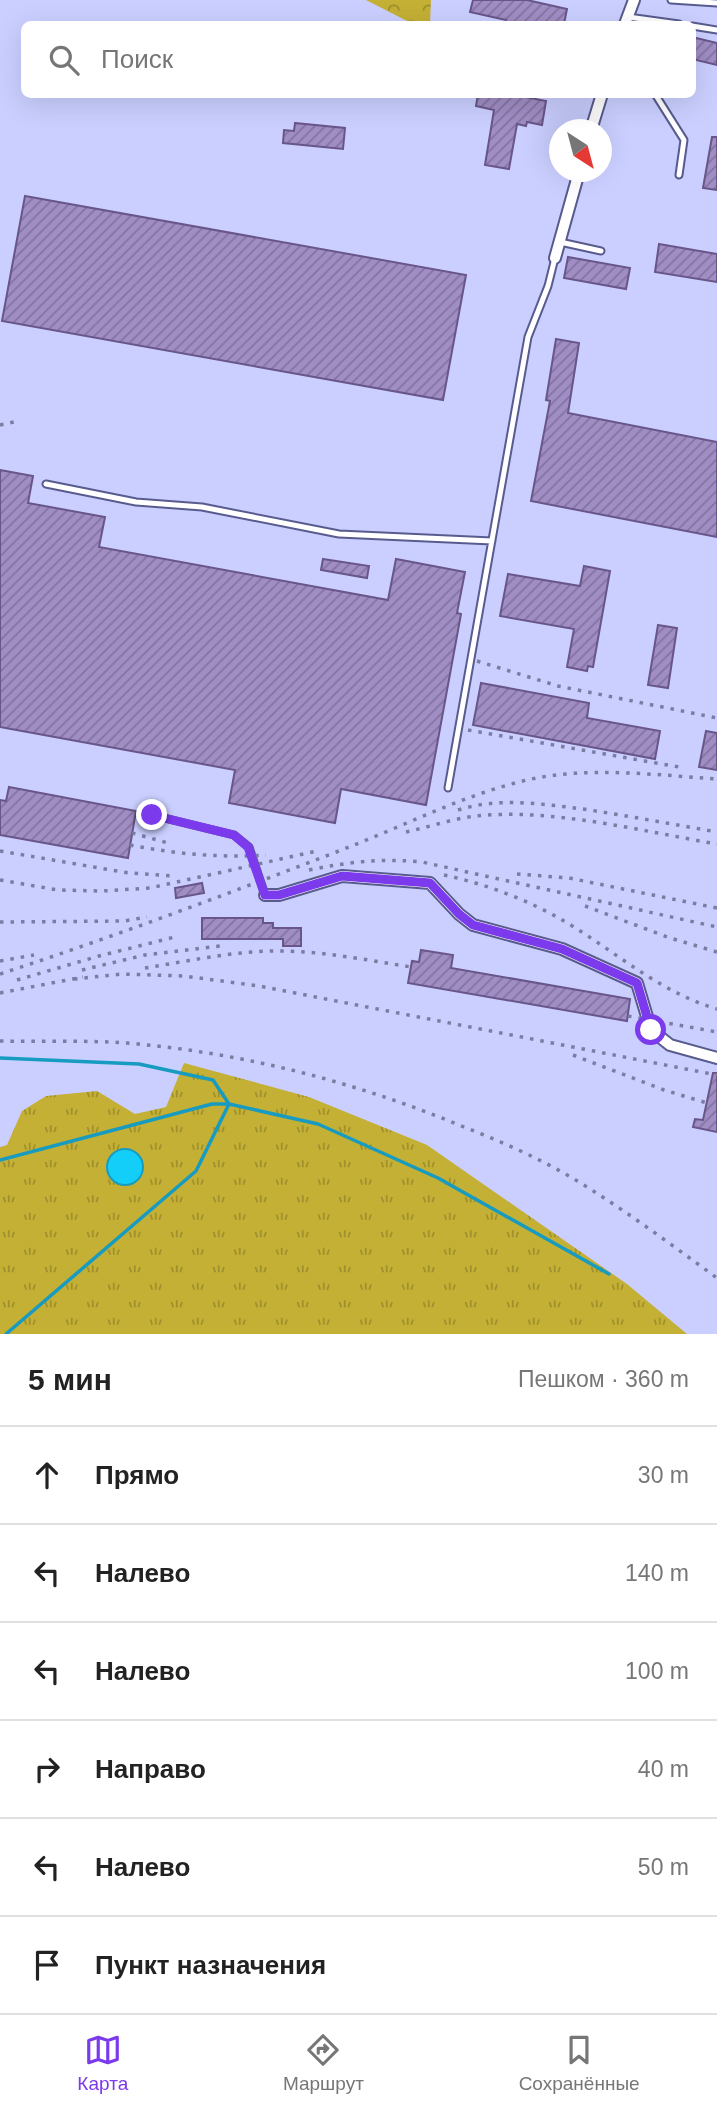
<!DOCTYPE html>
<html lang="ru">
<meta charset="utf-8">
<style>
:root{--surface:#fff;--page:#f6f6f6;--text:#222;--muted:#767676;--line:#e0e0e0;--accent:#7c3aed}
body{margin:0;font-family:Arial,sans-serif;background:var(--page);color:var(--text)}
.compass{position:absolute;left:549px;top:119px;width:63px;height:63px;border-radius:50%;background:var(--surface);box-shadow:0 7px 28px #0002;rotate:144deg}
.stop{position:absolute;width:21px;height:21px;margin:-16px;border:5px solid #7c3aed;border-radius:50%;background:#fff}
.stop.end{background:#7c3aed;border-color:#fff;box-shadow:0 2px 7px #0008}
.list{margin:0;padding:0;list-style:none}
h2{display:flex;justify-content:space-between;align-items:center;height:91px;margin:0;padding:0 28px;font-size:30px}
h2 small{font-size:23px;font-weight:400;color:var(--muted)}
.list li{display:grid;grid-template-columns:46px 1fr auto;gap:21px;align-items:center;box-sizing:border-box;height:98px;padding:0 28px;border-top:2px solid var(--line)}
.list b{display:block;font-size:26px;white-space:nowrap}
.list em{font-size:23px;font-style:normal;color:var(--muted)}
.icon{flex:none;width:38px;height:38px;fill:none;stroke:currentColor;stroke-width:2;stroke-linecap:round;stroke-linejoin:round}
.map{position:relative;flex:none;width:717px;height:1334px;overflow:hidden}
.search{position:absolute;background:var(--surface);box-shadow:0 7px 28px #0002;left:21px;right:21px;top:21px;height:77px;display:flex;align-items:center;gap:18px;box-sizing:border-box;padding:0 24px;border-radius:10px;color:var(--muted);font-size:26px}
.sheet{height:679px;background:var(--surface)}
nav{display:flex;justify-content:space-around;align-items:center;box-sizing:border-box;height:98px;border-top:2px solid var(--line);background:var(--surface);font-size:19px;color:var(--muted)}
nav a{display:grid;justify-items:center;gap:4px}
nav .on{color:var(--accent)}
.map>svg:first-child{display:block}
</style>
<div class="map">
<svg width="717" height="1334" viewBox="0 0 717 1334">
<defs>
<pattern id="grass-tufts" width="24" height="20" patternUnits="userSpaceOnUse" patternTransform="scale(1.75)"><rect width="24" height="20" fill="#c4b034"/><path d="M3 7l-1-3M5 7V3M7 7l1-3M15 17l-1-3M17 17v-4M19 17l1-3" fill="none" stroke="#9f8f2d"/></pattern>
<pattern id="forest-crowns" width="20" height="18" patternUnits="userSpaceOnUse" patternTransform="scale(1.75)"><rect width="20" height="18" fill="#c4b034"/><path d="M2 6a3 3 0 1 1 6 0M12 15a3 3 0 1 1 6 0" fill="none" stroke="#9f8f2d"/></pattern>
<pattern id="building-hatch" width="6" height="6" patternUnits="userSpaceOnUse" patternTransform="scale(1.75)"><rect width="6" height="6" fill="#a08dc4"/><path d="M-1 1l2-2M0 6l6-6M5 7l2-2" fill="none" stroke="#8273a0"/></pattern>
</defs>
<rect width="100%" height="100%" fill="#cacfff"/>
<!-- grass -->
<path fill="url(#grass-tufts)" d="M184 1063 309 1097 427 1145 627 1284 687 1334H0V1147L7 1145 22 1111 46 1096 97 1091 135 1114 166 1107Z"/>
<!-- forest -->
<path fill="url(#forest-crowns)" d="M366 0H431L430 24H413Z"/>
<!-- water -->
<path fill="#12cef9" stroke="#179bc0" stroke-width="2" d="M107 1167a18 18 0 1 1 36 0a18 18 0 1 1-36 0Z"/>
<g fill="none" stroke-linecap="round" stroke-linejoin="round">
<!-- stream -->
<path stroke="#179bc0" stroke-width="3.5" d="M0 1058 139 1064 213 1080 229 1104 196 1171 6 1334
M0 1160 212 1104H229L318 1124 438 1178 609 1274"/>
</g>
<!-- building -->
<path fill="url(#building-hatch)" stroke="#695689" stroke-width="2" d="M473 0H527L567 9 564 24H505L506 20 470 12Z
M692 37 717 43V65L692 59Z
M478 94H510L546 101 542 125 527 122 526 126 517 124 509 169 485 165 494 110 476 106Z
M295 123 345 128 343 149 283 143 284 130 294 131Z
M712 137H717V190L703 188Z
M25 196 466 275 443 400 2 321Z
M659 244 717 254V282L655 272Z
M568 257 630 268 626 289 564 278Z
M556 339 579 343 568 413 717 442V537L531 501 550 401 546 400Z
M0 470 33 476 28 503 105 517 99 547 388 600 396 559 465 572 457 613 461 614 426 805 341 789 335 823 229 803 235 770 0 727Z
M323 559 369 566 367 578 321 570Z
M584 566 610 571 593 667 588 666 587 671 567 667 574 629 500 616 508 574 580 586Z
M658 625 677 628 668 688 648 685Z
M481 683 589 703 587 718 660 731 655 759 473 725Z
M706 731 717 733V770L699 767Z
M9 787 136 811 128 858 0 835V800L6 801Z
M202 883 204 893 176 898 175 888Z
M202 918H263V923H273V928H301V946H283V939H202Z
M421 950 453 955 451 968 630 999 627 1021 408 983 412 961 419 962Z
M713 1073H717V1132L693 1127 695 1119 703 1120Z"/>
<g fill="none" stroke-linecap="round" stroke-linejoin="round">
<!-- lane casing -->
<g stroke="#585b8e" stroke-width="9">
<path id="lane" d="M671 0 717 3
M628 17 679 24
M692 26 717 30
M655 94 684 140 679 175
M560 242 601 251
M46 484 136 502 202 507 339 534 492 541
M448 788 528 337 548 286 555 258
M152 815 234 835 249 847 265 895"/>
</g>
<!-- street casing -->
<g stroke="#585b8e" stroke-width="14">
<path id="street" d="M625 24 634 0
M591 130 602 94
M555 258 579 172
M265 895H279L342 876 430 883 459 914 473 925 562 949 637 983 651 1030 670 1045 717 1058"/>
</g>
<!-- lane -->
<use href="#lane" stroke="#fff" stroke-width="5"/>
<!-- street -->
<use href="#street" stroke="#fff" stroke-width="10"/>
<!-- rail -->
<path stroke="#7a7da1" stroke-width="3.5" stroke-dasharray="3.5 7" stroke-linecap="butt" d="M0 425 14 422
M477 661 558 686 717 718
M468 730 679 767
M458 810C499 797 542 804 583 809 628 816 672 824 717 832
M406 832C429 827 452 819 475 816 552 808 641 831 717 844
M132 833 168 843
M130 845C176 854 219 858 266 855
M0 851 129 873 175 876
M309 870C348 862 382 858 422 862L717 927
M517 874 569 878 717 908
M444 875C486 884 528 900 564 921 615 951 659 992 717 1009
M0 880 58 890 102 891 150 888 317 851
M585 906 670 938 717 952
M0 922 124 921 147 917
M0 961 34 955
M145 968C189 961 233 951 278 951 322 951 367 960 411 967
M82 970 145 955 220 946
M0 974C116 936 230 893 344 849 404 826 463 795 527 780 587 766 656 775 717 779
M74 979 122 974 184 976 259 986 717 1075
M17 980 99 956 175 937
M0 993 83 977
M628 1016 717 1032
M0 1041C42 1042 85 1040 127 1043 244 1053 356 1082 464 1127 500 1141 536 1157 569 1176 621 1207 669 1243 717 1278
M573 1055 664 1090 707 1103"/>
</g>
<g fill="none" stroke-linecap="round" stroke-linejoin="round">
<!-- route -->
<path stroke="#7c3aed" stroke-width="9" d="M152 815 234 835 248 847 265 895H279L342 876 430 883 459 914 473 925 562 949 637 983 651 1030"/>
</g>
</svg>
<svg class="compass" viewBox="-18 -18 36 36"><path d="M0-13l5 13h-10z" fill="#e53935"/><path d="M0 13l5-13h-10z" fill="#767676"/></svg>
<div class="stop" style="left:651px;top:1030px"></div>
<div class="stop end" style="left:152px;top:815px"></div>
<div class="search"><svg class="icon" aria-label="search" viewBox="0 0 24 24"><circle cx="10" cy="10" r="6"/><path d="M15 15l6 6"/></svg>Поиск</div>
</div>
<section class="sheet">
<h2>5 мин<small>Пешком · 360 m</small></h2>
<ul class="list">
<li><svg class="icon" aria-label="ahead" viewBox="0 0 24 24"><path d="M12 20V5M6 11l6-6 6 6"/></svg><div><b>Прямо</b></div><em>30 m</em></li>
<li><svg class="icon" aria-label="left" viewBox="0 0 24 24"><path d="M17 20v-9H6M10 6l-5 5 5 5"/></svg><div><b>Налево</b></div><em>140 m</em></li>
<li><svg class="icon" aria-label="left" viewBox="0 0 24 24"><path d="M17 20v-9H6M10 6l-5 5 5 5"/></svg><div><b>Налево</b></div><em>100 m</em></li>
<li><svg class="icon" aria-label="right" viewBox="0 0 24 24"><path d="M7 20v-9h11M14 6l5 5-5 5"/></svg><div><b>Направо</b></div><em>40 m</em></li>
<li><svg class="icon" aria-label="left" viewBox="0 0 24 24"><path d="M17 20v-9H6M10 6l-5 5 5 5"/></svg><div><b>Налево</b></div><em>50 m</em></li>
<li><svg class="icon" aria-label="arrive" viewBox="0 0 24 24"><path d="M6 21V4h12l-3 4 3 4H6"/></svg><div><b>Пункт назначения</b></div></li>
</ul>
</section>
<nav>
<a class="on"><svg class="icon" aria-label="map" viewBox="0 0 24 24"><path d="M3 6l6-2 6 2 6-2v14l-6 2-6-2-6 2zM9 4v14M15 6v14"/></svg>Карта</a>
<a><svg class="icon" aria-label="directions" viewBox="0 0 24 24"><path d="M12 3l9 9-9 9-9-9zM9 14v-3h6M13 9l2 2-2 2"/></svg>Маршрут</a>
<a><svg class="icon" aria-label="saved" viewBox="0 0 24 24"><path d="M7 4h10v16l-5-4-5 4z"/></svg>Сохранённые</a>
</nav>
